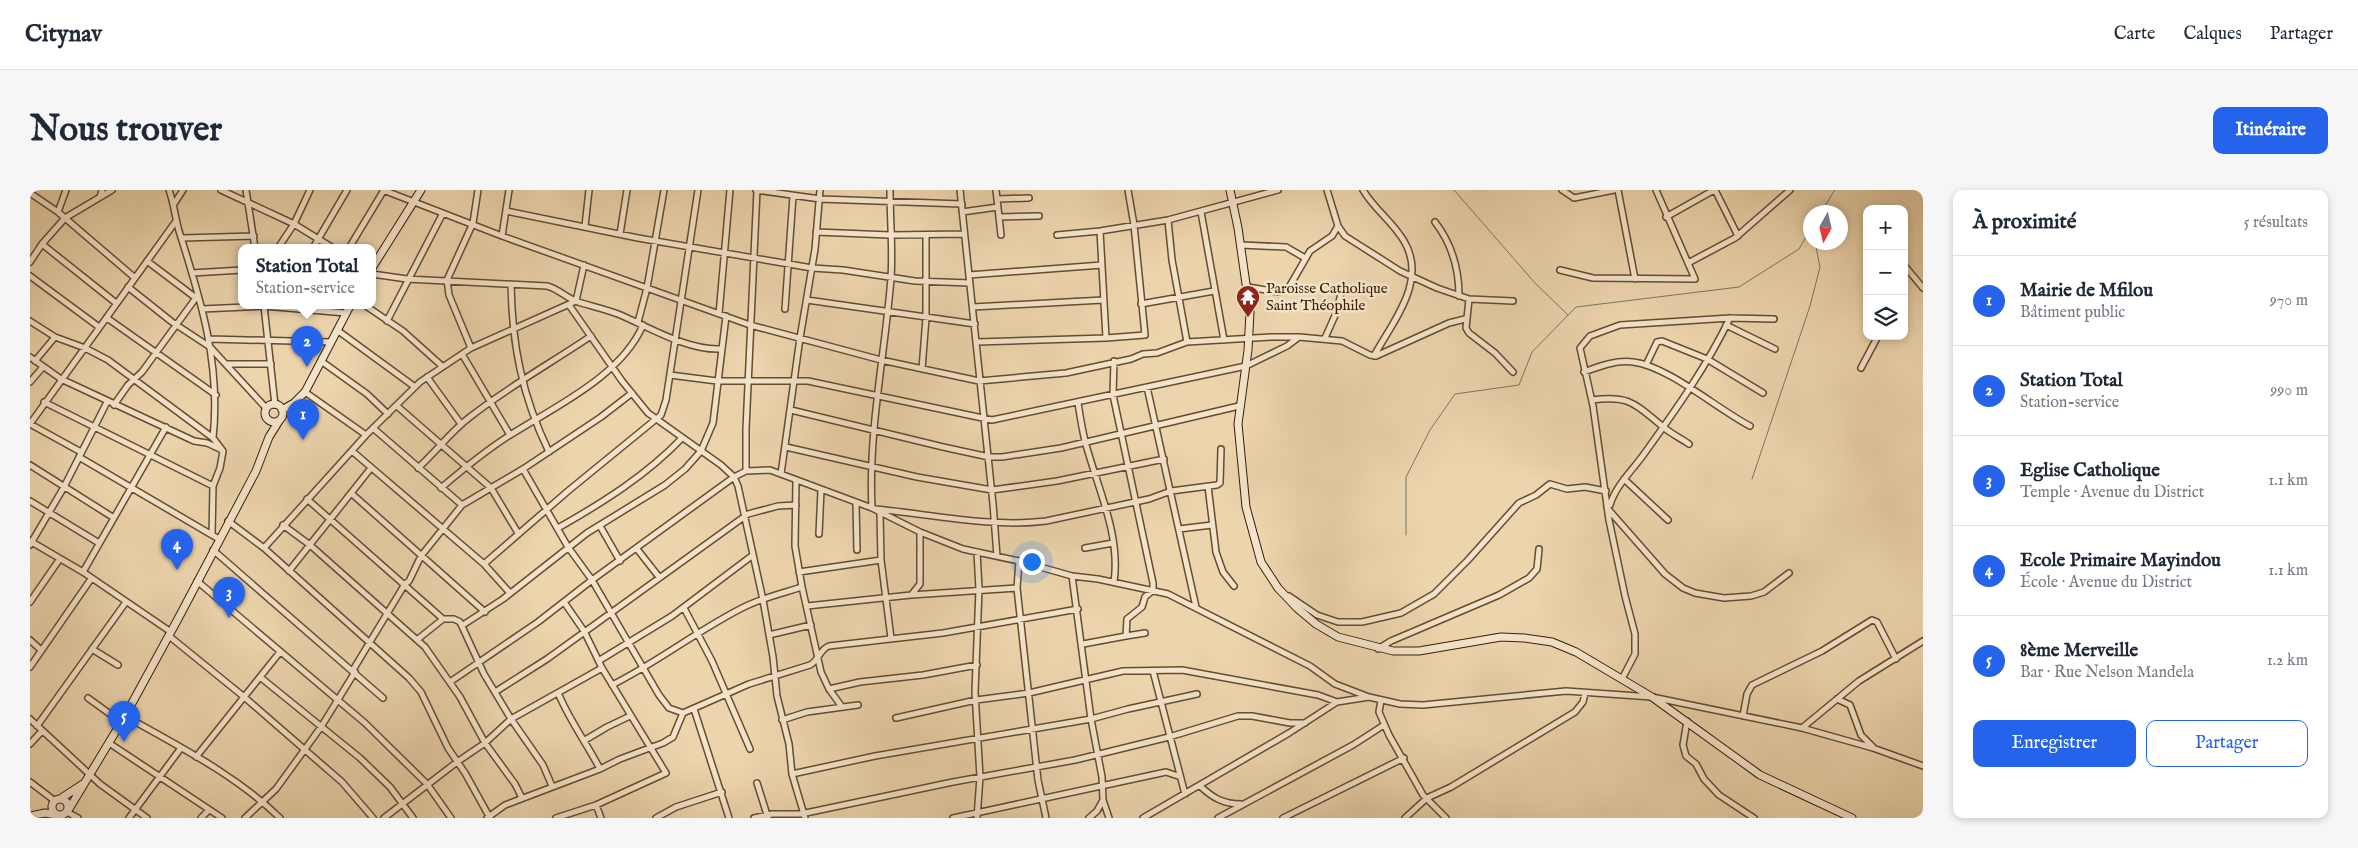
<!DOCTYPE html>
<html lang="fr">
<meta charset="utf-8">
<style>
:root{--surface:#fff;--page:#f6f6f7;--text:#1f2937;--muted:#747a83;--line:#e0e1e3;--accent:#2563eb}
body{margin:0;font-family:"IM FELL English",serif;background:var(--page);color:var(--text)}
.controls{position:absolute;right:15px;top:15px;display:grid;overflow:hidden;border-radius:10px;box-shadow:0 2px 8px #0003}
.controls button{width:45px;height:45px;display:grid;place-items:center;padding:0;border:0;border-bottom:1px solid var(--line);background:var(--surface);color:var(--text);font:25px sans-serif}
.compass{position:absolute;left:1773px;top:15px;width:45px;height:45px;border-radius:50%;background:var(--surface);box-shadow:0 2px 8px #0003;rotate:188deg}
.you{position:absolute;left:1001px;top:371px;width:18px;height:18px;margin:-12px;border:4px solid #fff;border-radius:50%;background:#1a73e8;box-shadow:0 0 0 8px #1a73e833}
.badge{display:grid;place-items:center;width:32px;height:32px;border-radius:50%;background:var(--accent);color:#fff;font-size:16px;font-weight:700}
.pin{position:absolute;translate:-50% -41px;filter:drop-shadow(0 1px 2px #0008)}
.pin::after{content:'';position:absolute;top:26px;width:18px;height:15px;background:inherit;clip-path:polygon(0 0,100% 0,50% 100%)}
.popup{position:absolute;left:208px;top:54px;width:138px;height:65px;box-sizing:border-box;display:grid;place-content:center;border-radius:10px;background:var(--surface);filter:drop-shadow(0 1px 4px #0005);font-size:16px;white-space:nowrap;color:var(--muted)}
.popup b{font-size:19px;color:var(--text)}
.popup::after{content:'';position:absolute;left:50%;top:100%;margin-left:-10px;border:10px solid transparent;border-top-color:var(--surface)}
.list{margin:0;padding:0;list-style:none}
h2{display:flex;justify-content:space-between;align-items:center;height:65px;margin:0;padding:0 20px;font-size:21px}
h2 small{font-size:16px;font-weight:400;color:var(--muted)}
.list li{display:grid;grid-template-columns:32px 1fr auto;gap:15px;align-items:center;box-sizing:border-box;height:90px;padding:0 20px;border-top:1px solid var(--line)}
.list b{display:block;font-size:19px;white-space:nowrap}
.list p{margin:0;font-size:16px;white-space:nowrap;color:var(--muted)}
.list em{font-size:16px;font-style:normal;color:var(--muted)}
.actions{display:flex;gap:10px;padding:15px 20px}
.actions a{flex:1;padding:11px 0;border:1px solid var(--accent);border-radius:10px;text-align:center;font-size:18px;color:var(--accent)}
.actions .main{background:var(--accent);color:#fff}
.icon{flex:none;width:28px;height:28px;fill:none;stroke:currentColor;stroke-width:2;stroke-linecap:round;stroke-linejoin:round}
.map{position:relative;flex:none;width:1893px;height:628px;overflow:hidden;border-radius:10px}
header{display:flex;align-items:center;gap:30px;box-sizing:border-box;height:70px;padding:0 25px;background:var(--surface);border-bottom:1px solid var(--line)}
header strong{font-size:24px}
nav{display:flex;gap:28px;margin-inline-start:auto;font-size:18px}
.intro{display:flex;align-items:center;justify-content:space-between;box-sizing:border-box;height:120px;padding:0 30px}
h1{margin:0;font-size:35px}
.button{padding:12px 22px;border-radius:10px;background:var(--accent);color:#fff;font-size:18px;font-weight:700}
main{display:flex;gap:30px;padding:0 30px}
aside{flex:1;background:var(--surface);border-radius:10px;box-shadow:0 2px 8px #0003}
.map>svg:first-child{display:block}
</style>
<header>
<strong>Citynav</strong>
<nav><a>Carte</a><a>Calques</a><a>Partager</a></nav>
</header>
<div class="intro"><h1>Nous trouver</h1><a class="button">Itinéraire</a></div>
<main>
<div class="map">
<svg width="1893" height="628" viewBox="0 0 1893 628">
<rect width="100%" height="100%" fill="#ecd4ad"/>
<filter id="stains"><feTurbulence type="fractalNoise" baseFrequency=".004" numOctaves="4"/><feColorMatrix values="0 0 0 0 .2 0 0 0 0 .09 0 0 0 0 .02 0 0 0 .5 -.17"/></filter>
<radialGradient id="worn" r=".72"><stop offset=".6" stop-color="#630" stop-opacity="0"/><stop offset="1" stop-color="#630" stop-opacity=".3"/></radialGradient>
<g fill="none" stroke-linecap="round" stroke-linejoin="round">
<!-- stream -->
<path stroke="#737b65" stroke-width="1" d="M1424 0 1505 93 1538 125
M1791 22 1805 0
M1722 289 1780 116 1790 77 1785 52
M1376 345V287L1400 240 1425 204 1489 195 1502 162 1546 117 1709 97 1769 59 1780 40"/>
<!-- street casing -->
<g stroke="#654c30" stroke-width="8">
<path id="street" d="M139 0C144 14 145 27 149 41 171 110 191 175 183 248L193 261 190 278 183 296 182 345 189 349
M191 0 264 34 303 58
M216 0 225 58
M353 0 472 46 720 135 851 170 949 191 1036 183 1101 169 1113 164 1127 163 1157 152 1241 147H1269
M726 0 790 9 932 14
M930 0 963 314 967 366
M966 0 971 45
M1297 0 1308 36 1315 46 1370 81 1407 98 1439 109 1483 111
M1333 0C1344 19 1363 32 1374 51 1398 91 1363 131 1344 166
M1532 0 1544 8 1584 0
M1588 0 1605 89
M1685 0 1708 46
M0 3 28 22 105 88
M70 7 72 0
M967 9 999 8
M144 14 153 0
M476 21 608 48 782 78 813 80 885 91 940 93
M28 22 36 0
M932 22 968 17
M1171 22 1194 150
M969 27 1009 26
M1636 27 1684 0
M1138 30 1142 70 1157 152
M1405 32C1422 54 1429 78 1429 106
M555 36 559 0
M1070 41 1076 148 1115 145 1104 35 1098 0
M786 42 860 45 934 44
M590 44 597 0
M1027 45 1070 41 1138 30 1248 0
M472 46 479 0
M152 48 224 46
M12 54 86 113
M1211 55 1256 57 1275 68
M248 58 264 34 280 0
M283 58 317 0
M319 58 354 0
M117 71 166 108
M0 72 12 54 35 28 82 0
M1658 73 1705 48 1760 0
M1874 75 1893 98
M1530 80 1563 88 1665 89 1626 0
M162 83 212 80
M342 84 377 89 517 96C529 99 536 108 548 112 561 116 575 119 588 124 619 137 656 160 690 159
M939 85 1072 75
M0 86 69 137
M481 94C482 155 492 206 519 262
M98 97 142 132 180 157 236 218
M1218 97 1248 102 1258 99 1280 61 1302 46 1308 36
M1439 109 1436 138 1439 143 1465 163 1483 182
M777 110 945 134
M1111 114 1184 101
M539 115 592 191 618 223 691 275 704 287 708 296 733 410 743 467 747 506 759 554 762 584 775 628
M234 116 245 215
M336 116 373 141 412 176
M943 117 1073 110
M172 119 234 116 316 123
M755 119 763 6
M689 124 700 0
M77 128 186 205
M0 131 25 147 55 158 78 170 183 248
M357 131 413 23
M608 132 617 98 634 0
M1696 135 1745 159
M307 140 385 197
M1295 148 1307 121 1311 103
M179 149 301 152
M947 152 1076 148
M441 158 419 105 417 90 443 33 448 0
M432 164 480 245
M0 167 31 189 164 251 177 253 192 260
M5 171 25 147
M291 171 337 204 358 224
M1084 171 1083 205 1123 393V400L1115 407 1112 417 1097 429 1096 446 1115 443
M198 174H241
M1616 175 1627 152 1632 151 1677 169 1733 203
M1831 178 1848 146
M892 179 896 128V45
M1554 182C1570 176 1586 170 1603 172 1638 176 1687 219 1720 236
M640 185 687 191H778L962 230 1216 176 1257 156 1269 147 1312 151 1340 165 1346 166 1419 133 1435 129
M397 187 431 234
M0 192 13 177
M1117 197 1166 417
M275 202 336 245
M1562 210C1600 205 1605 214 1632 236 1640 243 1650 248 1659 254
M14 212 183 296
M1048 213C1050 226 1052 239 1055 251 1067 297 1091 345 1084 392
M84 215 98 195 112 182 168 105
M367 216 461 298 488 343
M761 220 913 257 959 267H972L1031 258 1209 216
M0 234 146 31
M0 234 51 262
M343 238 432 315
M756 257 887 287 962 300 1027 291 1134 269
M322 261 454 374 480 403
M49 267 182 345
M0 275 84 328
M388 278C407 261 420 242 440 227 478 197 521 173 561 146
M493 279 538 357 562 390 629 505 639 518 653 523 719 494 780 475C789 470 790 459 799 456L913 443 1048 419
M716 281V239L727 0
M751 284 770 148 785 59 790 0
M1594 289 1638 330
M766 291 765 356 772 397 791 482 799 499 812 517
M1178 296 1186 362 1193 382 1204 396
M411 298C432 280 454 262 477 247 522 218 591 187 613 135
M321 303 455 422
M277 309 413 429H424L430 432 454 484 481 529 513 575 522 596
M0 311 69 353
M826 313 827 360
M1577 317 1580 315C1586 295 1602 281 1614 264 1645 221 1677 176 1700 128
M842 318C838 241 855 165 861 88 863 59 860 29 860 0
M845 319C900 324 961 338 1016 331L1119 309 1141 301 1187 295 1190 293 1191 259
M1578 319 1635 384 1653 398 1665 403 1694 408 1721 406 1734 402 1759 383
M850 323 851 370 861 448
M198 331 234 358 379 488 391 502 418 558 435 583 460 628
M253 335 280 355 395 457 430 507 455 553 485 594 492 608
M570 336 590 371
M528 338C572 313 617 285 652 248
M1149 339 1182 335
M789 344 791 300
M0 351 53 382 141 442
M0 355 34 297 77 212
M234 358 336 245 390 192 441 158 546 111 554 75
M1055 358 1083 353
M607 359 629 387
M183 360 353 508
M989 371 987 398 1008 590 1016 628
M454 374 538 301 631 225 636 210 668 0
M259 381 341 278
M53 382 136 237
M769 382 851 370
M1042 386 1061 529 1072 587 1073 610 1079 628
M167 391 335 533 397 594 421 628
M882 404 890 394V342
M1259 406 1287 425 1308 432H1332L1371 423 1404 404 1438 370 1489 313 1506 305 1520 294 1537 299 1555 297 1576 301
M0 412 29 370
M777 416 881 405 987 398
M654 418 682 471 720 559
M433 435 473 409 557 343 635 295 655 279 671 261 683 233 696 126
M739 445 781 435
M139 446 213 506 312 592 343 628
M388 449 413 429
M0 450 11 460
M1053 454 1096 446
M62 459 88 475
M1348 459 1361 451 1469 405 1499 388 1507 379 1509 359
M570 470 642 426 723 365
M0 477 61 389
M323 480 375 394 379 391 391 366 432 315 493 279 571 227 602 203
M1123 481 1155 604
M230 487 330 568 360 597 383 628
M1592 489 1605 464V444L1595 406 1579 330 1563 216 1550 158 1560 146 1590 135 1700 128 1744 129
M420 492 508 432 562 390 704 287 716 281 740 280 842 318 890 342 933 359 989 371 1042 386 1068 389 1138 404 1280 476 1305 494 1339 507
M582 495C628 472 668 440 714 417 732 408 753 403 772 397
M799 499 830 492 893 485 947 475
M465 502 517 469 718 324 748 316 766 315
M529 505C540 531 557 554 570 579
M58 508 91 532
M1807 509 1820 515 1831 545 1843 557
M1351 510 1349 522 1359 545 1393 605 1416 628
M664 519 699 628
M95 526C148 556 206 585 250 628
M1713 526 1717 504 1722 495 1792 461 1842 430 1847 432 1866 469
M866 528 946 510 999 503 1093 481 1152 480 1288 505 1307 512 1339 507 1370 514 1393 515 1536 501 1622 507 1772 538 1843 558 1893 576
M0 529 70 594 117 628
M752 530 777 522 828 515
M1657 531 1653 555 1656 566 1666 574 1674 589 1689 605 1724 628
M7 536 96 412
M1772 538 1829 491 1893 451
M555 550 577 537 600 526
M79 553 192 628
M0 554 12 541
M166 567 250 462
M762 584 845 566 1061 529 1098 519 1167 504
M0 592 25 611
M727 593 738 628
M1170 596C1183 608 1193 614 1211 614
M566 615 571 628
M37 622 48 628
M32 628V626
M99 628 151 558
M171 628 179 620
M215 628 246 599 291 537 325 482
M354 628 427 572 455 553 481 529 572 478
M457 628 475 615 570 579 590 569 633 553 643 547 653 523
M526 628 566 615 636 583 572 478 554 441 534 412
M626 628 646 617 692 602
M724 628 742 624H771L923 592 1045 570 1139 547 1208 526H1222L1260 533H1275
M923 628 1136 582 1148 586
M947 628 950 587 945 502 949 399 947 362
M1059 628 1067 621 1073 610
M1113 628 1259 543 1307 512
M1188 628 1323 555 1354 535
M1253 628 1374 568
M1375 628 1397 608 1421 597 1545 522 1553 512 1555 503"/>
</g>
<!-- secondary casing -->
<g stroke="#381e06" stroke-width="9">
<path id="secondary" d="M1200 0 1208 38 1220 122 1218 160 1208 234 1216 317 1231 372 1248 398 1267 418 1286 434 1308 447 1363 461H1389L1471 447 1494 448 1522 452 1546 462 1622 507 1730 585 1822 628
M342 78 391 0
M235 223a9 9 0 1 1 18 0a9 9 0 1 1-18 0Z
M252 220 264 213 275 202 320 116
M22 617a8 8 0 1 1 16 0a8 8 0 1 1-16 0Z
M30 609 53 594
M39 619 95 526 149 427 226 281 239 247 249 231
M0 626 15 623 26 625"/>
</g>
<!-- street -->
<use href="#street" stroke="#f3e3ca" stroke-width="5"/>
<!-- secondary -->
<use href="#secondary" stroke="#f3e3ca" stroke-width="7"/>
</g>
<!-- icons -->
<defs>
<g id="temple-pin" transform="scale(1.25)"><path d="M0 17L-7.5 6A9.5 9.5 0 1 1 7.5 6Z" fill="#8f2418" stroke="#f3e3ca"/><path d="M0-6L5-2H3V0L6.5 2.5H4V6H1.5V3h-3V6H-4V2.5H-6.5L-3 0V-2H-5Z" fill="#fff"/></g>
</defs>
<g fill-rule="evenodd">
<use href="#temple-pin" x="1218" y="107"/>
</g>
<g text-anchor="middle" dominant-baseline="central" stroke-width="5" stroke-linejoin="round" paint-order="stroke">
<!-- poi labels -->
<g font-size="15" fill="#381e06" stroke="#f3e3ca" text-anchor="start">
<text x="1236" y="98">Paroisse Catholique<tspan x="1236" dy="17">Saint Théophile</tspan></text>
</g>
</g>
<rect width="100%" height="100%" filter="url(#stains)"/>
<rect width="100%" height="100%" fill="url(#worn)"/>
</svg>
<div class="controls">
<button>+</button>
<button>−</button>
<button><svg class="icon" aria-label="layers" viewBox="0 0 24 24"><path d="M12 4l9 5-9 5-9-5zM3 14l9 5 9-5"/></svg></button>
</div>
<svg class="compass" viewBox="-18 -18 36 36"><path d="M0-13l5 13h-10z" fill="#e53935"/><path d="M0 13l5-13h-10z" fill="#747a83"/></svg>
<div class="you"></div>
<div class="pin badge" style="left:273px;top:250px">1</div>
<div class="pin badge" style="left:277px;top:177px">2</div>
<div class="popup"><b>Station Total</b>Station-service</div>
<div class="pin badge" style="left:199px;top:428px">3</div>
<div class="pin badge" style="left:147px;top:380px">4</div>
<div class="pin badge" style="left:94px;top:552px">5</div>
</div>
<aside>
<h2>À proximité<small>5 résultats</small></h2>
<ul class="list">
<li><span class="badge">1</span><div><b>Mairie de Mfilou</b><p>Bâtiment public</p></div><em>970 m</em></li>
<li><span class="badge">2</span><div><b>Station Total</b><p>Station-service</p></div><em>990 m</em></li>
<li><span class="badge">3</span><div><b>Eglise Catholique</b><p>Temple · Avenue du District</p></div><em>1.1 km</em></li>
<li><span class="badge">4</span><div><b>Ecole Primaire Mayindou</b><p>École · Avenue du District</p></div><em>1.1 km</em></li>
<li><span class="badge">5</span><div><b>8ème Merveille</b><p>Bar · Rue Nelson Mandela</p></div><em>1.2 km</em></li>
</ul>
<div class="actions"><a class="main">Enregistrer</a><a>Partager</a></div>
</aside>
</main>
